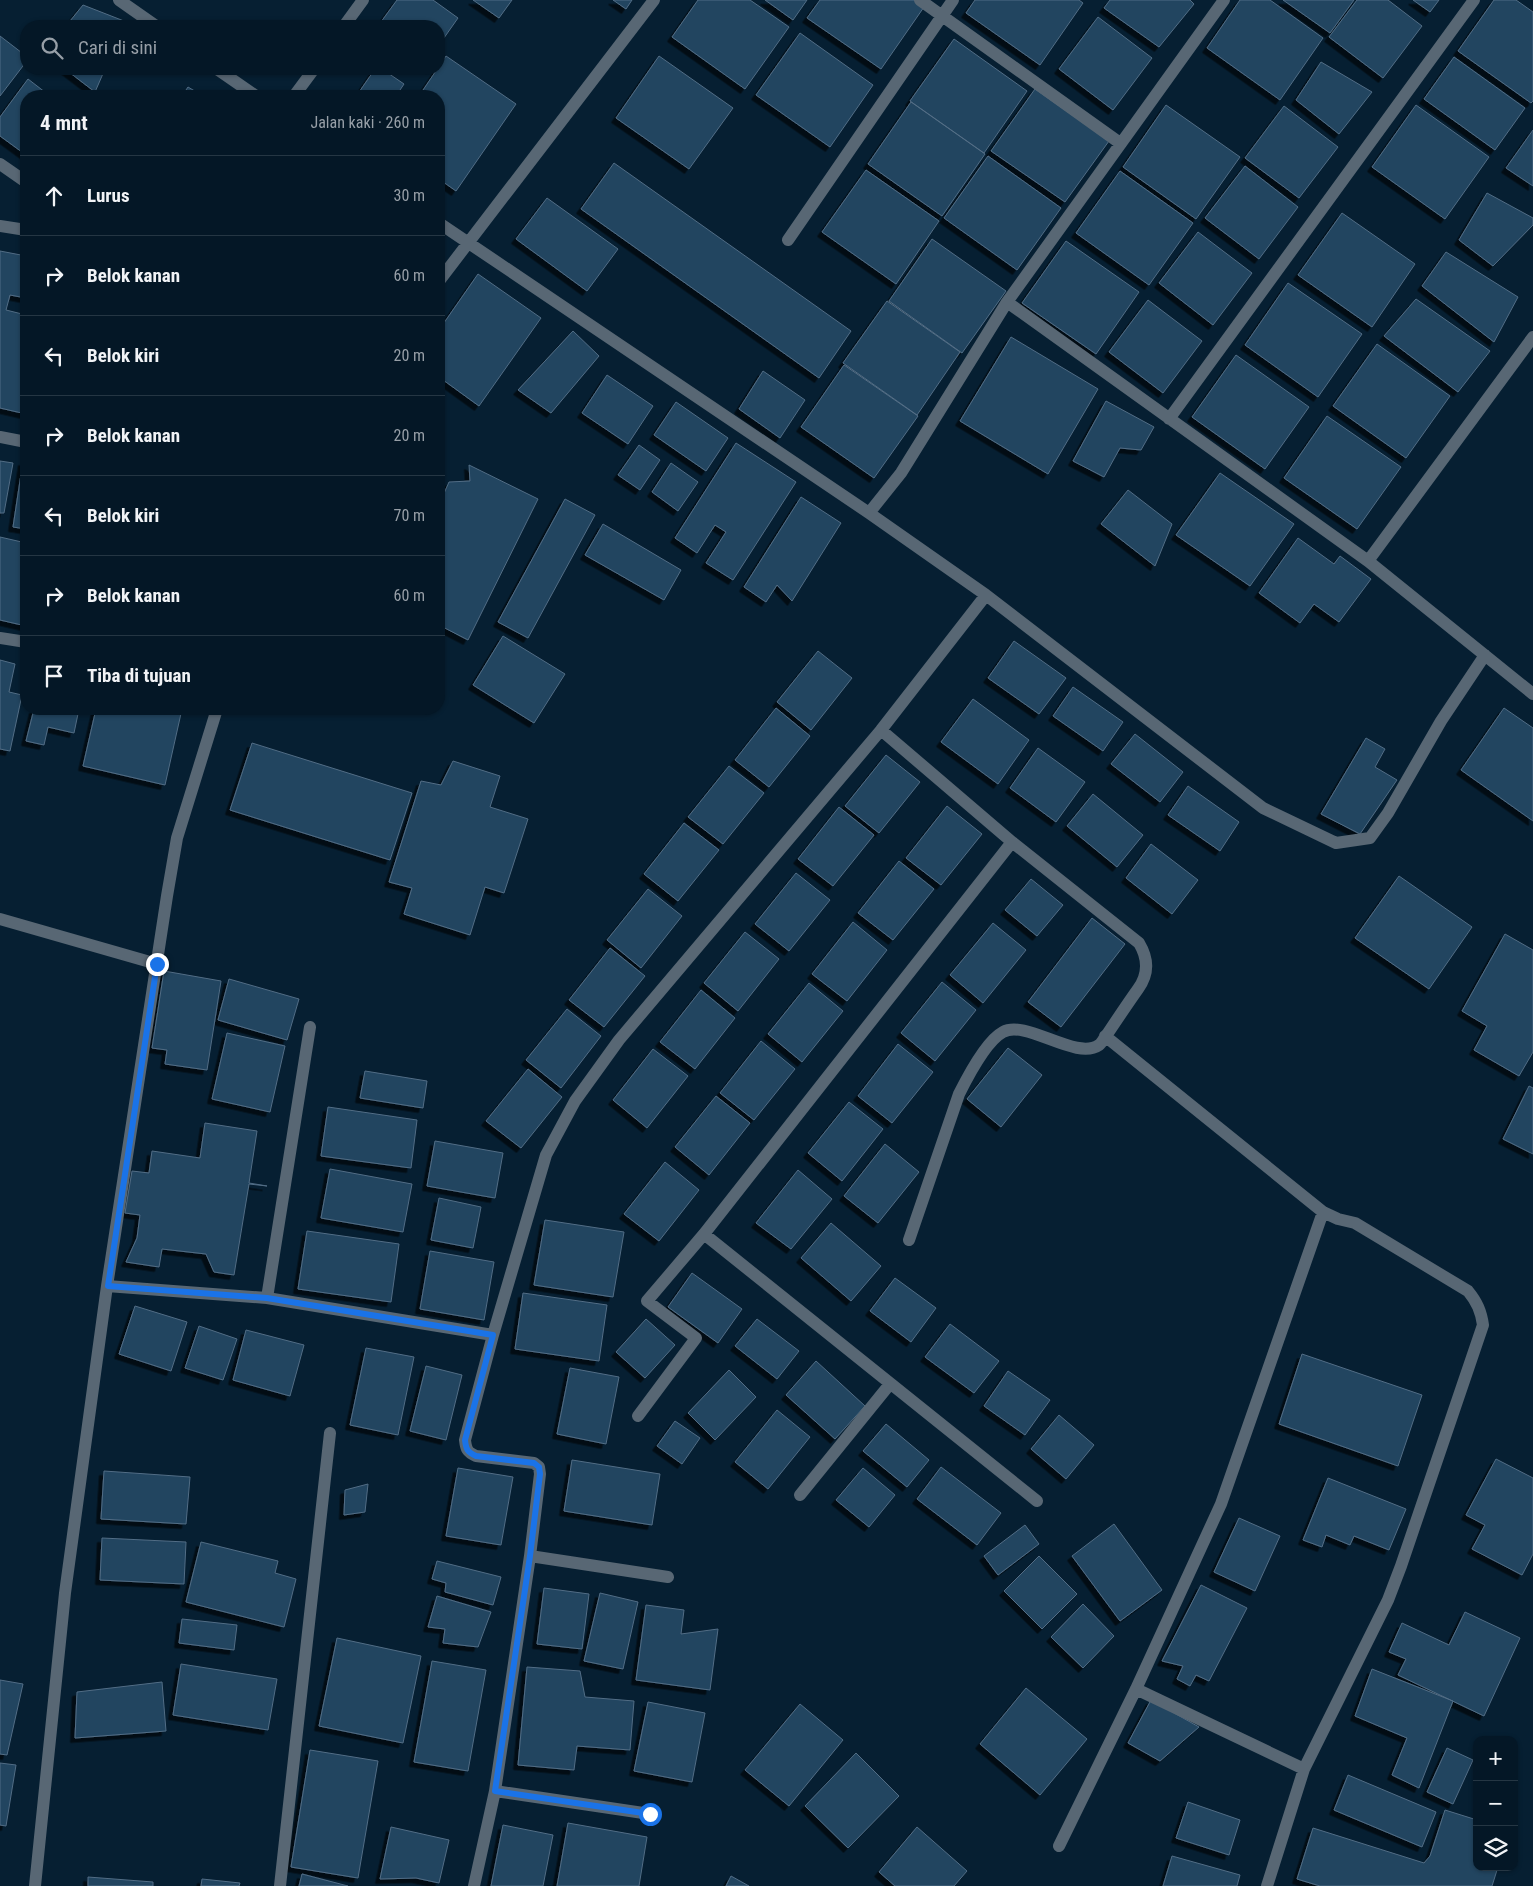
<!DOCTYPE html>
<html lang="id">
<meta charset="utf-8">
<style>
:root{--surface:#041726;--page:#0d202e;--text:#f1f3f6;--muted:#979fa7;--line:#253643}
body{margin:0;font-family:"Roboto Condensed",sans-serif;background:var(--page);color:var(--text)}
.controls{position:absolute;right:15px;bottom:15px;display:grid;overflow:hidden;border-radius:10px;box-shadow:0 1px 4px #0004}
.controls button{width:45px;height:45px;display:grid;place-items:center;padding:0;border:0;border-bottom:1px solid var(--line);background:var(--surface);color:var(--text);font:25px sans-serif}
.stop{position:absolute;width:15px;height:15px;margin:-11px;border:4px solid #1a73e8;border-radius:50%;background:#fff}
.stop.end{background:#1a73e8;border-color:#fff;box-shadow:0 1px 5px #0008}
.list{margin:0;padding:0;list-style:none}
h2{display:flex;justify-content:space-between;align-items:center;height:65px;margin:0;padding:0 20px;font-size:21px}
h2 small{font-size:16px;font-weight:400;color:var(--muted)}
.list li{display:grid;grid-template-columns:32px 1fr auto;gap:15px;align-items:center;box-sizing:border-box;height:80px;padding:0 20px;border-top:1px solid var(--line)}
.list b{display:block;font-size:19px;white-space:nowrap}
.list em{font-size:16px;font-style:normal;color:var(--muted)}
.icon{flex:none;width:28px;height:28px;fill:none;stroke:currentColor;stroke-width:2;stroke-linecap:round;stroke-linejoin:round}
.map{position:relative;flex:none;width:1533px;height:1886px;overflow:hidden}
.search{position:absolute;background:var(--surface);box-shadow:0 1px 4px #0004;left:20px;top:20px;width:425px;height:55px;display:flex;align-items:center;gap:12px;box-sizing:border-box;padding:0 18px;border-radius:20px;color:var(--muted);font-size:19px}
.panel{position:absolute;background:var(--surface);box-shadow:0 1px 4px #0004;left:20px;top:90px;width:425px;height:625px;border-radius:20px}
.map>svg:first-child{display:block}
</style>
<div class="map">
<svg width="1533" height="1886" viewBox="0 0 1533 1886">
<defs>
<filter id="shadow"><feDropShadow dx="-4.5" dy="4.5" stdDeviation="0" flood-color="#0009"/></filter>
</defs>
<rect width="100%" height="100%" fill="#061f32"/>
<!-- building -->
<path fill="#214460" stroke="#526d85" filter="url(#shadow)" d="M397 0H433L458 18 439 45V26H378Z
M473 0H512L499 18Z
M613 0H632L626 9Z
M698 0H750L789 27 745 89 672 37Z
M765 0H807L793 20Z
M820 0H914L924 7 881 69 807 18Z
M975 0H1079L1083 3 1040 65 966 13Z
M1110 0H1190L1194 4 1159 47 1104 8Z
M1240 0H1270L1323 38 1280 100 1207 48Z
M1283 0H1354L1330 33Z
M1357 0H1388L1422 26 1383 78 1329 37Z
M1413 0H1439L1430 12Z
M1494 0H1516L1533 12V101L1531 103 1458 51Z
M83 5 124 21 122 26H66Z
M1098 17 1152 58 1113 110 1059 69Z
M800 33 873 85 830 147 756 95Z
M0 36 26 56V62L0 96Z
M954 39 1027 91 984 153 910 101Z
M446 56 516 104 456 191 439 179V96H419Z
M659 56 733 108 689 169 616 118Z
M1454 57 1525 108 1495 150 1424 99Z
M1321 62 1372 92 1339 134 1296 100Z
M65 69H105L95 92Z
M375 69H382L404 84 396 96 357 95Z
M28 79 50 96H26V155L0 136V117Z
M188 87 203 96H182Z
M1035 89 1109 141 1065 202 991 151Z
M911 102 985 154 942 216 868 164Z
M1166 105 1240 157 1196 219 1123 167Z
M1416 105 1489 157 1445 219 1372 167Z
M1284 106 1338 147 1299 198 1245 158Z
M1533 130V186L1506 168Z
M988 156 1061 208 1017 270 944 218Z
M614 163 851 331 819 378 581 209Z
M1245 166 1298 207 1259 259 1205 218Z
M866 170 939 221 896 284 822 232Z
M1120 171 1193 223 1149 285 1076 233Z
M1487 193 1533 218V225L1493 266 1459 240Z
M547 198 618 249 587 291 516 239Z
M1342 213 1415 264 1372 327 1298 275Z
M1198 232 1252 273 1213 325 1159 283Z
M932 239 1006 291 962 353 889 301Z
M1066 241 1139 292 1096 354 1022 303Z
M0 251 26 256V298L10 295 6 310 26 315V414L0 408Z
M1446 252 1518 297 1494 342 1422 286Z
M478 274 541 318 479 406 439 377V330Z
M1288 283 1362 334 1318 397 1245 345Z
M1416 299 1490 351 1458 392 1384 336Z
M1148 300 1202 341 1163 393 1109 352Z
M887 301 960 352 917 415 843 363Z
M573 331 599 356 551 413 518 390Z
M1011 337 1098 389 1048 474 960 421Z
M1377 344 1450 396 1406 458 1333 406Z
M1236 355 1309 407 1265 469 1192 417Z
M844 365 918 416 874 478 801 427Z
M763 371 805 400 780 438 739 409Z
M607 375 653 406 628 444 582 413Z
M1106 401 1154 427 1141 450 1120 448 1104 477 1073 461Z
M676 402 728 438 706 471 654 435Z
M1327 416 1401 467 1357 529 1284 478Z
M736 443 796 482 733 580 706 563 726 532 715 525 697 553 675 538Z
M639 445 660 460 640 490 618 475Z
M0 461 13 463 4 513H0Z
M23 461 26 462V529L13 527Z
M671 463 698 482 678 511 652 492Z
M469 465 538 499 468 640 439 625V505L449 482 470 481Z
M1220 473 1294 524 1250 586 1176 535Z
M1128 490 1172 524 1155 566 1101 524Z
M801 497 841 523 792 601 777 585 766 602 744 587Z
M565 499 595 515 528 638 498 622Z
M603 524 681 570 664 600 585 555Z
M0 537 26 543V626L0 620Z
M1298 538 1334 564 1340 556 1371 579 1339 622 1314 604 1300 623 1259 593Z
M503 636 565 674 534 723 473 685Z
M1014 641 1066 678 1039 714 988 678Z
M818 651 852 678 811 730 777 702Z
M0 660 15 664 9 692 22 695 10 751 0 749Z
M1073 687 1123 722 1103 751 1053 716Z
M973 699 1029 740 998 784 941 742Z
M776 708 810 736 769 787 735 760Z
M1504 708 1533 728V821L1461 770Z
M34 709H79L74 733 48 727 44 745 26 741Z
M96 709H182L165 785 83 766Z
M1135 734 1183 772 1160 802 1111 764Z
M1366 738 1385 749 1375 767 1397 780 1360 834 1321 814Z
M252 743 412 793 390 860 230 810Z
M1038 748 1085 782 1056 822 1010 788Z
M886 755 920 782 879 833 845 806Z
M453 761 500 776 490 807 528 819 504 893 485 887 470 935 404 914 412 888 389 882 421 781 441 785Z
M729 766 764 793 723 844 688 817Z
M1188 786 1239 822 1220 851 1168 815Z
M1093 794 1143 835 1117 867 1067 826Z
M947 806 982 834 941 885 906 858Z
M839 807 874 835 833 886 798 859Z
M684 823 719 850 678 901 644 874Z
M1151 844 1198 880 1172 914 1126 878Z
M899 861 934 889 893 940 858 913Z
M796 873 830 900 789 951 755 924Z
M1399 876 1472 927 1429 989 1355 938Z
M1031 879 1063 905 1037 936 1005 910Z
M648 889 682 916 641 968 607 940Z
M1092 918 1125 944 1061 1027 1028 1002Z
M853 922 887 950 847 1001 812 974Z
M993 923 1026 950 983 1003 950 975Z
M745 932 779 959 738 1011 704 983Z
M1505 934 1533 950V1052L1519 1076 1474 1050 1487 1026 1462 1011Z
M610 948 645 976 604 1027 569 1000Z
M164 971 221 981 207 1070 165 1064 167 1050 152 1048Z
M229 979 299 999 287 1040 218 1020Z
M942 982 976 1010 935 1061 901 1033Z
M809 983 843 1011 802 1062 768 1034Z
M701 990 735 1018 695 1069 660 1042Z
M567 1009 601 1036 561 1088 526 1060Z
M227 1033 285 1046 270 1112 212 1099Z
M761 1041 795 1069 754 1120 720 1093Z
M898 1044 933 1072 892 1123 858 1096Z
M1008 1048 1042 1075 1001 1127 967 1099Z
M653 1049 688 1076 647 1128 613 1100Z
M528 1069 562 1097 521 1148 486 1121Z
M365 1071 427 1081 423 1108 360 1098Z
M1529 1086 1533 1088V1154L1503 1139Z
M716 1096 750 1123 709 1175 675 1147Z
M849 1102 883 1129 842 1181 808 1153Z
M328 1107 417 1120 411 1168 321 1156Z
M205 1123 257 1131 249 1183 267 1186 249 1184 234 1275 214 1272 206 1254 162 1249 159 1267 126 1262 137 1238 140 1215 125 1213 132 1171 149 1173 152 1151 200 1158Z
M435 1141 503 1153 495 1198 427 1186Z
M885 1144 919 1172 878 1223 844 1196Z
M665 1162 699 1190 659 1241 624 1214Z
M330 1169 412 1184 403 1232 321 1218Z
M798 1170 832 1199 791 1249 756 1223Z
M439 1198 481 1207 473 1248 431 1240Z
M545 1220 624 1232 613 1297 534 1285Z
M831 1223 881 1266 851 1301 801 1258Z
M307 1231 399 1244 391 1302 298 1289Z
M430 1251 494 1262 484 1320 420 1309Z
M692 1273 742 1309 718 1343 668 1307Z
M895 1278 936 1308 911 1342 870 1311Z
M523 1293 607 1305 599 1361 515 1349Z
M135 1306 187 1322 171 1371 119 1354Z
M646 1319 675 1345 645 1378 616 1352Z
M757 1319 799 1351 777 1379 735 1346Z
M950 1324 999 1361 974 1393 925 1357Z
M199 1326 237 1339 223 1380 185 1368Z
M246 1330 304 1345 290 1396 233 1380Z
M366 1348 414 1357 398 1435 350 1425Z
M1302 1354 1422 1395 1398 1466 1279 1424Z
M816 1361 865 1406 835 1439 786 1395Z
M426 1366 462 1375 446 1440 410 1431Z
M570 1368 619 1377 606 1444 557 1434Z
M729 1370 756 1397 715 1440 688 1413Z
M1008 1371 1050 1400 1025 1435 984 1406Z
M777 1410 810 1437 768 1489 735 1462Z
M1059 1415 1094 1445 1066 1479 1031 1449Z
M675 1421 700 1438 682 1464 657 1446Z
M886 1424 929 1460 907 1487 863 1451Z
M1496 1459 1533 1478V1554L1522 1575 1472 1549 1485 1525 1466 1515Z
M572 1460 660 1474 652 1525 564 1511Z
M941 1467 1001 1513 977 1545 917 1499Z
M458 1468 513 1477 501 1545 446 1536Z
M863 1468 895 1495 869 1527 836 1500Z
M104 1471 190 1477 186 1524 101 1519Z
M1328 1478 1406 1509 1389 1550 1354 1536 1350 1545 1326 1535 1322 1547 1303 1540Z
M368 1484 365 1512 344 1515 345 1490Z
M1239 1518 1280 1536 1255 1591 1214 1572Z
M1114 1524 1162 1590 1120 1621 1072 1556Z
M1025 1525 1039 1544 998 1575 984 1556Z
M102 1538 186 1542 184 1584 100 1580Z
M201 1542 278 1561 275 1573 296 1579 284 1627 186 1602Z
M1039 1556 1077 1594 1042 1629 1004 1591Z
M437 1561 501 1577 493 1605 445 1592 446 1583 432 1579Z
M1201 1585 1247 1608 1209 1681 1196 1675 1190 1686 1177 1679 1183 1666 1162 1661Z
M544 1588 589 1594 582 1649 537 1644Z
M600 1593 638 1602 623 1669 584 1661Z
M437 1596 491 1612 478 1647 443 1643 445 1629 428 1627Z
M1083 1604 1114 1636 1083 1668 1051 1637Z
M646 1605 684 1610 681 1634 718 1629 710 1690 636 1680Z
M1465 1612 1520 1638 1484 1716 1398 1675 1406 1659 1389 1652 1402 1623 1449 1645Z
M182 1619 237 1625 234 1650 179 1643Z
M337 1638 421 1656 403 1743 319 1726Z
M432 1661 486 1670 468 1771 414 1762Z
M181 1664 277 1679 268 1730 173 1715Z
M527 1667 580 1671 585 1697 634 1701 630 1750 577 1746 574 1770 518 1765Z
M1372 1669 1453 1701 1419 1788 1392 1775 1407 1738 1355 1716Z
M0 1680 23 1684 7 1755 0 1754Z
M162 1682 166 1731 75 1738 77 1692Z
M1026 1688 1087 1739 1040 1795 980 1744Z
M1151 1700 1199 1727 1160 1761 1128 1743Z
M648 1702 705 1713 692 1782 634 1771Z
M800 1704 843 1740 789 1806 745 1770Z
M1447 1748 1473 1760 1453 1804 1427 1792Z
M310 1750 378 1761 358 1878 291 1867Z
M856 1753 899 1796 848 1848 805 1806Z
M0 1763 16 1765 6 1826 0 1825Z
M1348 1775 1436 1812 1422 1847 1334 1810Z
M1188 1802 1240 1820 1229 1855 1176 1838Z
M1445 1810 1477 1820V1867H1498L1492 1886H1320L1297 1879 1313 1828 1424 1863 1430 1856Z
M568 1823 647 1837 639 1886H557Z
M503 1825 553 1835 543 1886H491Z
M391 1827 449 1840 439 1883 416 1878 380 1879Z
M917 1827 967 1871 954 1886H895L879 1872Z
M1172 1856 1240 1875 1237 1886H1163Z
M302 1874 348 1886H299Z
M731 1876 749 1886H726Z
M88 1877 153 1882V1886H88Z
M202 1879 240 1883 239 1886H201Z"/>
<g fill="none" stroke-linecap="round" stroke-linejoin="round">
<!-- minor -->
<path stroke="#586774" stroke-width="12" d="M119 0 156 26
M920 0 1120 143
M344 26 363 0
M217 69 256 96
M294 96 314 69
M0 164 26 182
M439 223 869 513 986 595 1263 808 1336 843 1370 838 1388 813 1441 721 1485 655
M0 226 26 230
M788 240 953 0
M439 281 654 0
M1007 302 1368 561 1533 694
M1169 419 1474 0
M0 437 26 442
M869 513 901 473 1007 302 1224 0
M1368 561 1533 337
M0 638 26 642
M881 730 986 595
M0 919 157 964
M1105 1036 1323 1212 1338 1219 1355 1223 1468 1291C1477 1302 1481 1311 1483 1325L1401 1566 1388 1600 1304 1769 1267 1886
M704 1234 1037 1501
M909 1240 959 1094C968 1076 986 1041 1003 1032 1026 1019 1076 1061 1099 1045 1102 1043 1105 1036 1108 1033 1118 1018 1128 1003 1138 989 1149 974 1148 958 1139 943L1012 842
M107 1286 267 1298 493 1335
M267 1298 310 1027
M800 1495 890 1384
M530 1556 668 1577
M1136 1689 1304 1769
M495 1791 650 1814
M1059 1846 1136 1689 1221 1504 1323 1212
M35 1886 65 1593 107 1286 167 896 177 838 217 709
M280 1886 330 1433
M474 1886 495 1791 530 1556 540 1474 539 1467 534 1463 476 1456C467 1452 466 1449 465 1440L493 1335 546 1155 575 1101 619 1040 881 730 1012 842 704 1234 647 1301 696 1338 638 1416"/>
</g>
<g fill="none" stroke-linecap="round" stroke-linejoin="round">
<!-- route -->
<path stroke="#1a73e8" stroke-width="6" d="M157 964 108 1286 267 1298 493 1335 465 1440C466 1449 467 1452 476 1456L534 1463 539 1467 540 1474 530 1556 495 1791 650 1814"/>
</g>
</svg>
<div class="controls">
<button>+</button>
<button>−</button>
<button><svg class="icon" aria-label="layers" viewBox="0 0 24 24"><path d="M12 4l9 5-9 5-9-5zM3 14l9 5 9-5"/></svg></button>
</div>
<div class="stop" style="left:650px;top:1814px"></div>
<div class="stop end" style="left:157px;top:964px"></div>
<div class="search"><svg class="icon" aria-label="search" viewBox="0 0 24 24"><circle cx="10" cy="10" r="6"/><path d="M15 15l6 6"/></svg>Cari di sini</div>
<section class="panel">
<h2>4 mnt<small>Jalan kaki · 260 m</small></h2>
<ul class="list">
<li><svg class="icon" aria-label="ahead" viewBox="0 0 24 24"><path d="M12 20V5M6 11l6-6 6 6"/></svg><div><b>Lurus</b></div><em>30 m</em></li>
<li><svg class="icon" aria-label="right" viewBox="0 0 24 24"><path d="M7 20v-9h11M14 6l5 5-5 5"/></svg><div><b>Belok kanan</b></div><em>60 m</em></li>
<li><svg class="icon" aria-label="left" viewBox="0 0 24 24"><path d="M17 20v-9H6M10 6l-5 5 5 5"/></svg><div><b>Belok kiri</b></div><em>20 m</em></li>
<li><svg class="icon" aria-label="right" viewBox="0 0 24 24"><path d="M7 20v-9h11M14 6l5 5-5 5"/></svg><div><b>Belok kanan</b></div><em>20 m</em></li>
<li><svg class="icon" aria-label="left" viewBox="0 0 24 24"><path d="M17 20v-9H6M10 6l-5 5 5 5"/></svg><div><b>Belok kiri</b></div><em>70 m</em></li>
<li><svg class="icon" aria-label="right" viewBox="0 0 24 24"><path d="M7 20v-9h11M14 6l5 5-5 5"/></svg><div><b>Belok kanan</b></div><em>60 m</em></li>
<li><svg class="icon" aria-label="arrive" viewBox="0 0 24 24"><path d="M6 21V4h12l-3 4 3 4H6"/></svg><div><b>Tiba di tujuan</b></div></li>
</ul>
</section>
</div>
